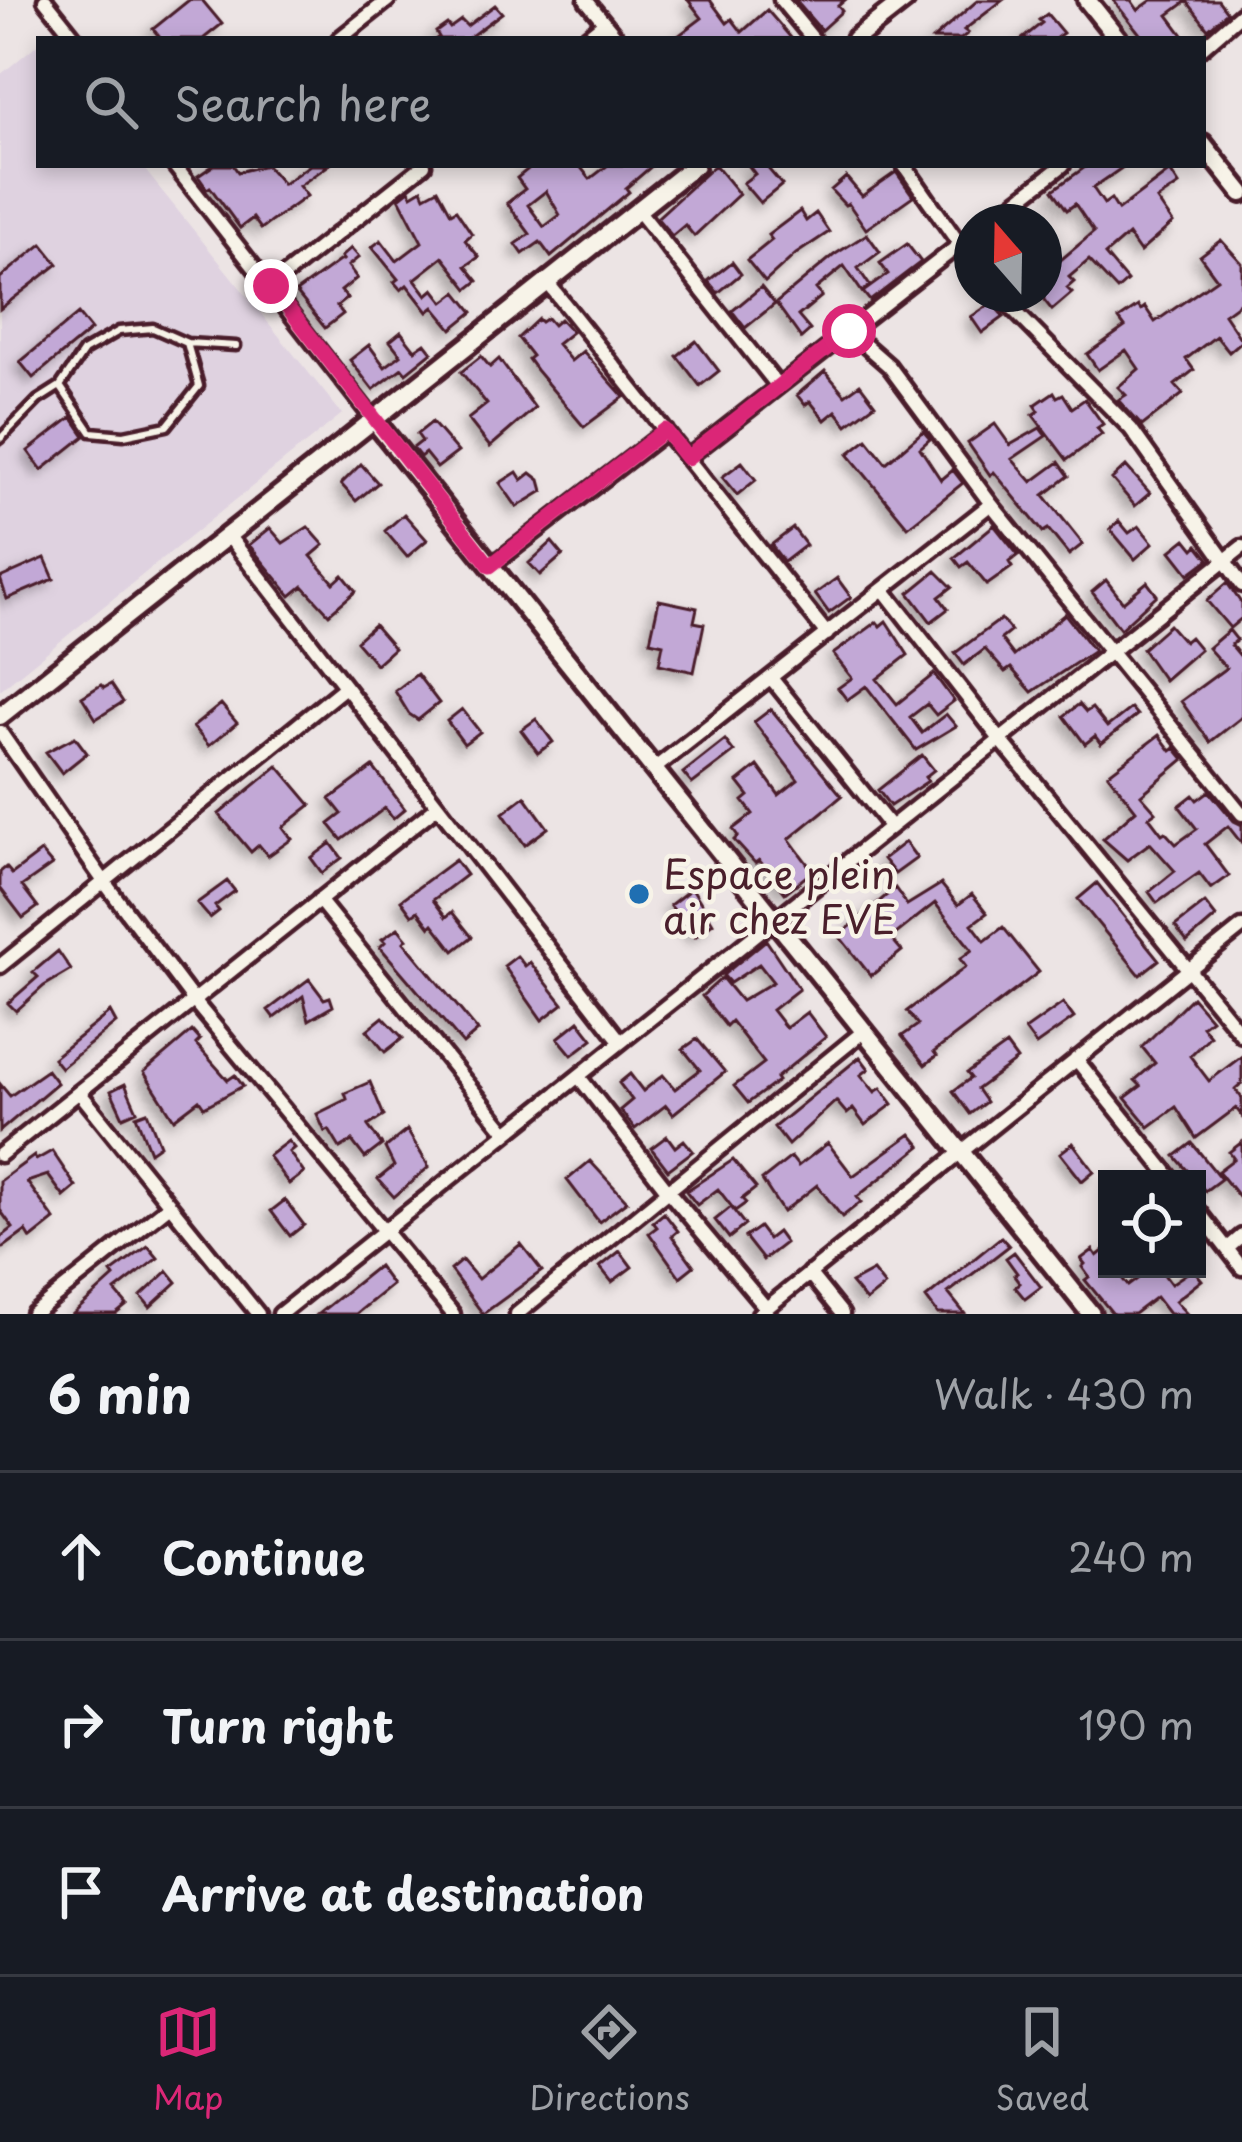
<!DOCTYPE html>
<meta charset="utf-8">
<style>
:root{--surface:#171b24;--page:#242831;--text:#f1f3f6;--muted:#9ea1a6;--line:#363941;--accent:#db2777}
body{margin:0;font-family:"Playpen Sans",sans-serif;background:var(--page);color:var(--text)}
.controls{position:absolute;right:36px;bottom:36px;display:grid;overflow:hidden;border-radius:0px;box-shadow:0 6px 18px #0003}
.controls button{width:108px;height:108px;display:grid;place-items:center;padding:0;border:0;border-bottom:3px solid var(--line);background:var(--surface);color:var(--text);font:60px sans-serif}
.compass{position:absolute;left:954px;top:204px;width:108px;height:108px;border-radius:50%;background:var(--surface);box-shadow:0 6px 18px #0003;rotate:340deg}
.stop{position:absolute;width:36px;height:36px;margin:-27px;border:9px solid #db2777;border-radius:50%;background:#fff}
.stop.end{background:#db2777;border-color:#fff;box-shadow:0 3px 12px #0008}
.list{margin:0;padding:0;list-style:none}
h2{display:flex;justify-content:space-between;align-items:center;height:156px;margin:0;padding:0 48px;font-size:51px}
h2 small{font-size:39px;font-weight:400;color:var(--muted)}
.list li{display:grid;grid-template-columns:78px 1fr auto;gap:36px;align-items:center;box-sizing:border-box;height:168px;padding:0 48px;border-top:3px solid var(--line)}
.list b{display:block;font-size:45px;white-space:nowrap}
.list em{font-size:39px;font-style:normal;color:var(--muted)}
.icon{flex:none;width:66px;height:66px;fill:none;stroke:currentColor;stroke-width:2;stroke-linecap:round;stroke-linejoin:round}
.map{position:relative;flex:none;width:1242px;height:1314px;overflow:hidden}
.search{position:absolute;background:var(--surface);box-shadow:0 6px 18px #0003;left:36px;right:36px;top:36px;height:132px;display:flex;align-items:center;gap:30px;box-sizing:border-box;padding:0 42px;border-radius:0px;color:var(--muted);font-size:45px}
.sheet{height:660px;background:var(--surface)}
nav{display:flex;justify-content:space-around;align-items:center;box-sizing:border-box;height:168px;border-top:3px solid var(--line);background:var(--surface);font-size:33px;color:var(--muted)}
nav a{display:grid;justify-items:center;gap:6px}
nav .on{color:var(--accent)}
.map>svg:first-child{display:block}
</style>
<div class="map">
<svg width="1242" height="1314" viewBox="0 0 1242 1314">
<defs>
<filter id="shadow"><feDropShadow dx="-6" dy="6" stdDeviation="6" flood-color="#0004"/></filter>
</defs>
<rect width="100%" height="100%" fill="#ece4e4"/>
<filter id="ink" filterUnits="userSpaceOnUse"><feTurbulence type="fractalNoise" baseFrequency=".00833" numOctaves="2"/><feDisplacementMap in="SourceGraphic" scale="24" xChannelSelector="R" yChannelSelector="G"/><feConvolveMatrix kernelMatrix="1 2 1 2 8 2 1 2 1" color-interpolation-filters="sRGB"/></filter>
<g filter="url(#ink)">
<!-- built -->
<path fill="#dfd2e0" d="M39 43V165H141L342 414 0 690V75Z"/>
<!-- building -->
<path fill="#c2a8d6" stroke="#4a1f2b" stroke-width="3" fill-rule="evenodd" filter="url(#shadow)" d="M189 0H202L222 24 203 39H161L153 29Z
M688 0H710L727 23 732 19 742 32 767 10 792 39H674L702 18Z
M795 0H845L838 6 842 11 821 30Z
M978 0H1003L964 30 968 33 961 39H933Z
M1113 0H1131L1138 10 1152 0H1218L1227 12 1208 29 1187 1 1168 15 1186 39H1144Z
M495 5 502 13 467 39H436L439 37 436 32 447 24 450 28 461 20 467 26Z
M1047 14 1063 33 1055 39H1022L1042 23 1039 20Z
M214 165H233L238 172 266 165 283 184 310 165H329L299 186 307 196 261 229 253 218 240 228 210 187 207 189 198 176Z
M533 165H579L590 179 608 165H653L626 188 629 192 551 257 540 242 523 254 516 244 530 234 507 203 525 189 517 178ZM546 191 560 215 544 227 528 205Z
M715 165 739 194 694 236 685 225 672 236 657 218Z
M748 165H765L782 185 760 203 743 183 755 174Z
M1088 165H1126L1093 188 1104 204 1111 199 1118 210 1170 171 1179 185 1157 200 1173 223 1140 252 1128 235 1105 255 1127 281 1117 290 1089 260 1069 277 1074 282 1067 288 1072 293 1052 310 1044 300V274L1094 232 1075 204 1067 210 1053 190Z
M896 172 913 196 866 229 848 203 845 205 831 190 846 177 862 196Z
M422 189 425 196 438 189 451 213 456 210 472 234 465 240 479 257 466 266 478 281 468 289 443 257 415 279 427 295 434 289 444 302 457 292 473 312 452 329 434 307 428 312 407 285 401 290 394 282 398 279 372 247 381 240 397 261 422 242 399 198 409 190 412 195Z
M800 211 806 221 816 213 829 232 796 254 765 282 747 260 772 240 768 235Z
M867 234 880 252 858 268 870 286 862 292 844 266 816 289 822 296 798 316 810 330 801 338 776 303 834 255Z
M1221 240 1242 263V301L1224 314 1242 341 1229 352 1216 336 1186 359 1194 370 1175 385 1183 394 1142 426 1118 400 1126 395 1118 387 1139 369 1126 350 1098 370 1087 354 1125 327 1119 319 1138 306 1141 310 1145 307 1155 322 1217 279 1200 256Z
M42 244 58 264 0 309V278Z
M907 244 921 262 870 301 863 292 888 274 880 263Z
M351 248 359 257 348 266 357 278 341 291 347 298 337 306 343 314 325 328 296 292 342 259 344 261 341 257Z
M732 262 741 274 718 293 708 281Z
M761 287 775 304 745 328 732 311Z
M992 303 1004 317 982 333 971 317Z
M78 314 91 330 33 378 20 362Z
M547 318 553 325 560 319 572 332 557 344 571 361 583 351 624 397 584 427 536 370 528 359 532 356 518 338 538 319 541 322Z
M401 332 415 350 425 343 432 352 406 373 402 368 373 390 350 360 369 345 385 367 401 355 390 341Z
M696 341 719 371 700 386 677 356Z
M481 356 490 367 499 359 535 408 490 447 468 419 487 404 461 372Z
M825 371 845 395 860 384 875 404 847 425 836 411 825 420 810 401 805 405 797 395Z
M1054 392 1057 397 1063 394 1072 408 1085 399 1103 424 1097 428 1102 434 1067 460 1033 415 1039 411 1035 405Z
M72 417 85 436 42 470 28 451Z
M432 422 458 452 437 468 425 453 420 457 413 448 422 441 417 434Z
M995 424 1010 445 1040 428 1046 436 1012 459 1032 482 1059 462 1069 476 1044 495 1083 544 1069 555 1048 529 1043 532 994 472 990 475 968 443Z
M923 431 930 439 920 448 941 480 953 470 963 483 908 527 848 454 867 439 886 463Z
M742 462 756 480 737 495 722 477Z
M361 464 378 483 356 501 341 484Z
M1126 466 1150 493 1135 506 1112 479Z
M517 472 522 480 531 473 540 480 543 491 517 507 500 483Z
M404 514 427 540 407 557 385 531Z
M1119 521 1129 533 1139 526 1153 543 1135 559 1110 529Z
M994 525 1018 555 1009 562 1012 567 987 585 968 562 961 567 954 558Z
M308 527 324 545 311 556 334 583 343 575 356 591 329 614 303 586 291 596 249 545 270 528 283 543Z
M793 528 806 545 784 562 771 545Z
M1186 539 1194 549 1198 545 1209 559 1189 574 1171 551Z
M552 542 563 555 540 575 529 563Z
M45 558 54 579 7 599 0 578Z
M936 571 952 587 939 597 948 609 931 622 909 593Z
M837 578 851 597 829 613 815 594Z
M1106 580 1123 602 1147 582 1157 595 1120 629 1092 592Z
M1227 583 1242 604V618L1230 628 1207 601Z
M659 600 697 608 694 622 704 624 694 672 659 664 663 644 650 641Z
M1065 614 1094 651 1032 692 1011 668 1005 672 985 649 964 665 955 653 1001 619 1011 631 1001 639 1014 656Z
M886 621 908 655 877 679 897 704 934 674 954 701 936 715 927 704 910 717 922 733 946 714 956 726 916 750 866 686 847 700 838 688 852 678 833 654 877 622 880 626Z
M374 625 394 648 376 664 356 641Z
M1169 625 1184 642 1190 637 1200 649 1164 680 1142 649Z
M1229 630 1237 640 1231 645 1242 658V717L1210 742 1181 701 1226 668 1208 648Z
M417 674 439 703 418 720 409 714 395 691Z
M111 684 123 702 96 719 82 697 101 685 104 688Z
M221 704 237 723 209 746 193 727Z
M1079 704 1086 712 1092 708 1107 727 1131 708 1137 715 1101 744 1095 736 1085 744 1064 716Z
M462 709 480 732 464 744 447 721Z
M771 709 842 796 789 839 813 871 785 893 759 860 755 863 734 840 738 836 733 829 753 814 743 801 749 796 738 782 758 766 779 795 798 780 754 722Z
M536 719 553 742 538 753 521 730Z
M1159 735 1171 751 1175 748 1184 759 1141 795 1156 812 1149 817 1162 834 1165 832 1176 844 1197 829 1179 806 1193 795 1197 800 1209 791 1234 821 1242 825V844L1228 826 1205 844 1229 876 1211 889 1199 873 1157 903 1149 892 1175 871 1150 843 1127 860 1103 839 1136 810 1108 774Z
M75 737 87 753 62 773 46 752Z
M725 740 734 752 692 784 683 773Z
M922 755 934 770 925 777 928 781 890 806 878 790Z
M278 766 311 805 283 827 292 839 268 856 259 845 251 852 219 814Z
M373 767 405 809 393 819 385 808 342 840 329 824 342 814 330 799Z
M525 796 548 828 525 845 503 813Z
M905 842 917 858 895 874 883 859Z
M331 843 342 858 322 873 311 858Z
M41 852 52 865 22 886 38 907 23 918 0 888V872L6 867 12 874Z
M455 860 466 875 433 900 446 917 452 912 472 937 454 951 433 924 430 927 418 911 412 915 401 900Z
M227 881 235 891 215 906 219 911 210 918 197 903Z
M1097 883 1159 960 1140 975 1078 899Z
M941 884 958 905 972 894 987 913 972 924 985 941 1003 927 1039 972 934 1052 937 1056 925 1065 902 1036 918 1025 907 1011 966 967 960 959 972 950 935 903 891 938 902 951 871 976 839 936 895 888 907 905Z
M692 888 713 923 695 937 670 905Z
M1205 903 1216 917 1187 942 1175 926Z
M398 928 407 939 404 942 478 1031 463 1044 380 947 385 942 382 939Z
M766 940 799 989 772 1010 786 1028 807 1012 826 1037 776 1078 778 1081 748 1103 734 1086 764 1063 731 1021 726 1026 702 996 722 978 741 1001 773 982 759 964 730 983 723 975Z
M58 951 71 970 44 986 16 1011 8 1003 38 977 33 972Z
M517 956 525 966 530 962 563 1004 542 1020 504 966Z
M309 979 324 999 330 997 333 1006 309 1020 303 996 274 1018 268 1010Z
M1192 997 1211 1019 1202 1026 1210 1036 1190 1056 1209 1081 1242 1056V1083L1235 1089 1242 1098V1116L1236 1108 1196 1138 1176 1107 1149 1127 1125 1098 1141 1086 1135 1080 1155 1063 1142 1047Z
M1063 1003 1074 1018 1036 1045 1025 1030Z
M110 1012 116 1023 61 1068 53 1058Z
M383 1017 403 1038 385 1052 367 1030Z
M579 1021 593 1039 572 1055 558 1038Z
M192 1031 200 1040 196 1044 228 1080 235 1075 243 1086 204 1107 199 1100 174 1119 144 1072Z
M697 1039 725 1072 673 1114 666 1105 635 1129 620 1110 632 1100 619 1083 630 1074 643 1091 663 1075 675 1089 700 1070 683 1049Z
M1006 1045 1017 1060 977 1089 986 1102 970 1114 953 1091 971 1078 967 1073Z
M860 1057 869 1069 861 1075 875 1092 881 1088 893 1104 865 1125 853 1109 847 1114 836 1101 788 1145 774 1127Z
M47 1070 57 1083 0 1131V1084L10 1096Z
M370 1082 384 1116 368 1126 382 1145 365 1158 352 1141 340 1148 329 1130 325 1132 317 1114 347 1099 345 1093Z
M125 1084 137 1111 123 1117 111 1091Z
M147 1112 160 1145 150 1152 136 1116Z
M407 1130 429 1167 394 1197 378 1179 394 1166 385 1148Z
M911 1134 921 1146 857 1197 861 1202 842 1217 817 1185 783 1212 762 1180 791 1157 798 1166 828 1143 853 1176Z
M667 1136 675 1147 684 1140 693 1151 668 1170 651 1148Z
M288 1141 294 1148 289 1152 304 1173 289 1184 268 1156Z
M1242 1142V1201L1218 1171 1234 1159 1229 1152Z
M1073 1143 1094 1171 1082 1181 1060 1153Z
M1192 1143 1221 1179 1205 1191 1175 1156Z
M52 1151 76 1187 64 1197 48 1175 27 1182 55 1220 31 1239 26 1231 0 1250V1238L13 1228 0 1210V1181L34 1156 36 1160Z
M733 1160 756 1188 742 1199 746 1203 735 1211 718 1189 697 1205 686 1191Z
M590 1161 627 1201 599 1222 567 1180Z
M285 1200 304 1225 290 1236 271 1211Z
M731 1207 745 1225 729 1238 715 1220Z
M664 1213 678 1231 672 1236 694 1266 680 1277 649 1233 657 1227 653 1222Z
M759 1227 768 1239 777 1232 785 1243 763 1260 745 1237Z
M1001 1237 1009 1246 948 1293 965 1314H938L926 1298Z
M521 1244 542 1271 483 1314 450 1270 462 1260 478 1279Z
M148 1246 158 1258 115 1291 127 1305 116 1314H73L114 1277 111 1273Z
M1107 1248V1269H1115L1128 1286 1151 1269H1160L1171 1284 1193 1269 1202 1280 1175 1301 1187 1314H1169L1156 1297 1134 1314H1113L1085 1280 1089 1277 1082 1267 1085 1264 1081 1259 1093 1250 1097 1256Z
M620 1251 632 1267 612 1282 600 1267Z
M1014 1252 1041 1287 1025 1299 1015 1287 1020 1283 1014 1275 1017 1273 1006 1258Z
M378 1266 392 1285 356 1314H318Z
M168 1271 177 1282 150 1307 141 1296Z
M873 1271 885 1286 866 1301 851 1283Z"/>
<g fill="none" stroke-linecap="round" stroke-linejoin="round">
<!-- lane casing -->
<g stroke="#4a1f2b" stroke-width="15">
<path id="lane" d="M60 386 91 432 124 435 167 426 199 386 187 343
M0 439 38 400 60 386 84 351 119 331 153 328 187 343 236 346"/>
</g>
<!-- street casing -->
<g stroke="#4a1f2b" stroke-width="21">
<path id="street" d="M45 0 76 39
M586 0 618 39
M781 0 813 39
M339 39 388 0
M584 39 604 23
M1203 47 1242 13
M174 165 373 419
M904 165 972 262
M638 210 778 386
M990 222 1063 165
M547 282 827 634
M271 286 424 165
M998 294 1131 429 1242 585
M849 331 889 366 991 504 1242 814
M687 458 972 235
M227 534 621 1042
M491 566 666 431
M883 589 999 738 1242 1035
M771 678 890 826
M0 732 105 883 194 1001 453 1314
M654 769 991 504
M319 900 507 1133
M0 966 345 687
M1076 1059 1172 1179
M579 1077 668 1191 766 1308
M79 1092 258 1314
M0 1155 438 806
M1197 1210 1242 1268
M1228 1248 1242 1236
M809 1273 842 1314
M33 1314 170 1205
M280 1314 1242 547
M517 1314 864 1031
M759 1314 1242 927"/>
</g>
<!-- secondary casing -->
<g stroke="#4a1f2b" stroke-width="26">
<path id="secondary" d="M1087 0 1118 39
M855 39 905 0
M1203 144 1242 193
M373 419 1091 1314
M0 716 695 165"/>
</g>
<!-- lane -->
<use href="#lane" stroke="#f7f3e8" stroke-width="6"/>
<!-- street -->
<use href="#street" stroke="#f7f3e8" stroke-width="12"/>
<!-- secondary -->
<use href="#secondary" stroke="#f7f3e8" stroke-width="16"/>
</g>
</g>
<g fill="none" stroke-linecap="round" stroke-linejoin="round" filter="url(#ink)">
<!-- route -->
<path stroke="#db2777" stroke-width="15" d="M271 286 490 566 665 430 687 458 849 331"/>
</g>
<!-- markers -->
<circle fill="#1f6fb2" stroke="#f7f3e8" stroke-width="4.5" cx="639" cy="894" r="12"/>
<g text-anchor="middle" dominant-baseline="central" stroke-width="9" stroke-linejoin="round" paint-order="stroke">
<!-- poi labels -->
<g font-size="39" fill="#4a1f2b" stroke="#f7f3e8" text-anchor="start">
<text x="663" y="872">Espace plein<tspan x="663" dy="45">air chez EVE</tspan></text>
</g>
</g>
</svg>
<div class="controls">
<button><svg class="icon" aria-label="locate" viewBox="0 0 24 24"><circle cx="12" cy="12" r="6"/><path d="M12 2v4M12 18v4M2 12h4M18 12h4"/></svg></button>
</div>
<svg class="compass" viewBox="-18 -18 36 36"><path d="M0-13l5 13h-10z" fill="#e53935"/><path d="M0 13l5-13h-10z" fill="#9ea1a6"/></svg>
<div class="stop" style="left:849px;top:331px"></div>
<div class="stop end" style="left:271px;top:286px"></div>
<div class="search"><svg class="icon" aria-label="search" viewBox="0 0 24 24"><circle cx="10" cy="10" r="6"/><path d="M15 15l6 6"/></svg>Search here</div>
</div>
<section class="sheet">
<h2>6 min<small>Walk · 430 m</small></h2>
<ul class="list">
<li><svg class="icon" aria-label="ahead" viewBox="0 0 24 24"><path d="M12 20V5M6 11l6-6 6 6"/></svg><div><b>Continue</b></div><em>240 m</em></li>
<li><svg class="icon" aria-label="right" viewBox="0 0 24 24"><path d="M7 20v-9h11M14 6l5 5-5 5"/></svg><div><b>Turn right</b></div><em>190 m</em></li>
<li><svg class="icon" aria-label="arrive" viewBox="0 0 24 24"><path d="M6 21V4h12l-3 4 3 4H6"/></svg><div><b>Arrive at destination</b></div></li>
</ul>
</section>
<nav>
<a class="on"><svg class="icon" aria-label="map" viewBox="0 0 24 24"><path d="M3 6l6-2 6 2 6-2v14l-6 2-6-2-6 2zM9 4v14M15 6v14"/></svg>Map</a>
<a><svg class="icon" aria-label="directions" viewBox="0 0 24 24"><path d="M12 3l9 9-9 9-9-9zM9 14v-3h6M13 9l2 2-2 2"/></svg>Directions</a>
<a><svg class="icon" aria-label="saved" viewBox="0 0 24 24"><path d="M7 4h10v16l-5-4-5 4z"/></svg>Saved</a>
</nav>
